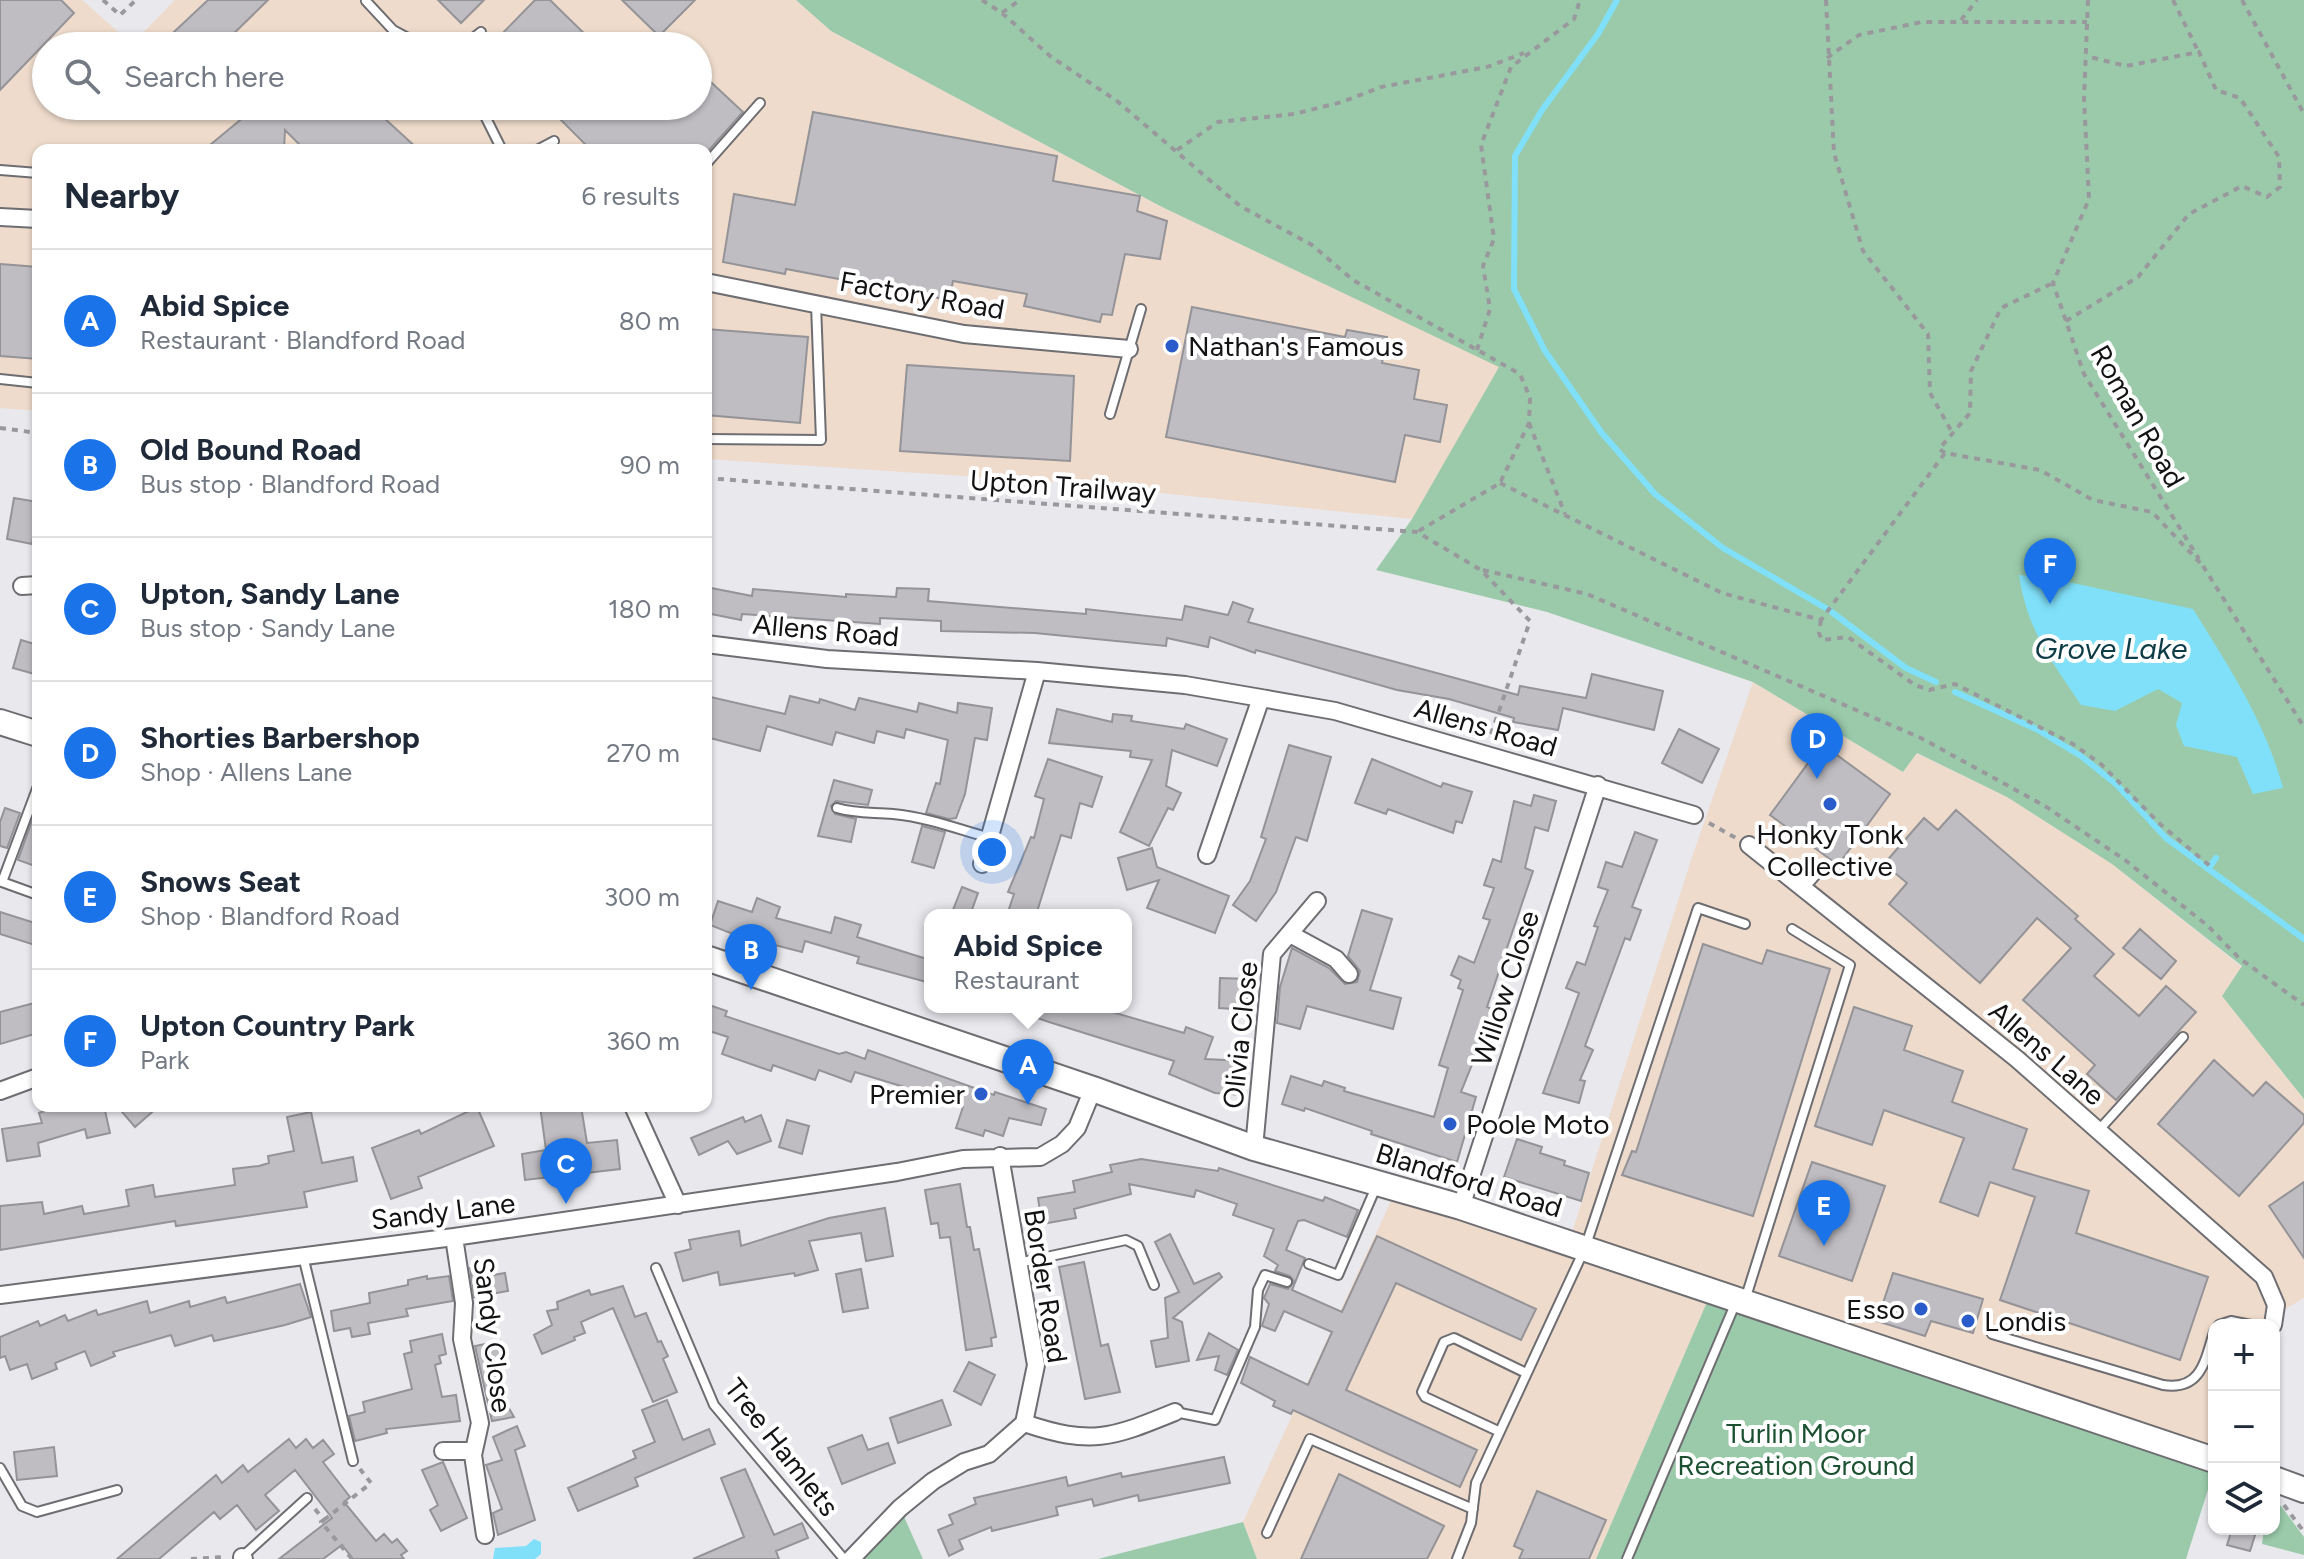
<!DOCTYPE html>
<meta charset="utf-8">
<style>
:root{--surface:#fff;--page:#f2f2f3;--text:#1f2937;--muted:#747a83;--line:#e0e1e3;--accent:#1a73e8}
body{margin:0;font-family:Figtree,sans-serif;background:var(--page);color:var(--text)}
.controls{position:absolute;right:24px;bottom:24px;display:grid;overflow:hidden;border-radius:16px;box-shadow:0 2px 6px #0004}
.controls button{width:72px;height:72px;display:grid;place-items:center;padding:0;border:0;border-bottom:2px solid var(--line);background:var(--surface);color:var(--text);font:40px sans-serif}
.you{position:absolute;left:992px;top:852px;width:28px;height:28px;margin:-20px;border:6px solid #fff;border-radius:50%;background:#1a73e8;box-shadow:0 0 0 12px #1a73e833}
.badge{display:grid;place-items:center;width:52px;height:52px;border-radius:50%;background:var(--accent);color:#fff;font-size:26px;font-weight:700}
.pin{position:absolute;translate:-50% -66px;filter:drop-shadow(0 2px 4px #0008)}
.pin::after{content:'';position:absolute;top:42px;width:28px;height:24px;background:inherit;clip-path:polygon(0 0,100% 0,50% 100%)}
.popup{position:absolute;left:924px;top:909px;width:208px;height:104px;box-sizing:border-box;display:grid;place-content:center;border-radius:16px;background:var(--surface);filter:drop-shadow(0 2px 6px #0005);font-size:26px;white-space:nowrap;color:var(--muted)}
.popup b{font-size:30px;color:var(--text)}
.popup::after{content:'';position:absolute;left:50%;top:100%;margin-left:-16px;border:16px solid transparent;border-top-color:var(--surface)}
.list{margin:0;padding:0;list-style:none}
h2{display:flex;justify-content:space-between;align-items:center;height:104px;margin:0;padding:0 32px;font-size:34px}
h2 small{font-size:26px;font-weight:400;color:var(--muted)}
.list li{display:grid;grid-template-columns:52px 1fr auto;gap:24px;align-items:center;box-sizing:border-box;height:144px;padding:0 32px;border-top:2px solid var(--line)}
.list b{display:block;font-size:30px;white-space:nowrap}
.list p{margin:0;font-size:26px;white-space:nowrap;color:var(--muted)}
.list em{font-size:26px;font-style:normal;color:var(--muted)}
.icon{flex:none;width:44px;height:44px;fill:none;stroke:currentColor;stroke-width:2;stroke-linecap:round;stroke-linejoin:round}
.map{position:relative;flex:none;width:2304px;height:1559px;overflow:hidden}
.search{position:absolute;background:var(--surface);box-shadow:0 2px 6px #0004;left:32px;top:32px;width:680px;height:88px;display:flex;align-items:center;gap:20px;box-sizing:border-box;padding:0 28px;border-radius:44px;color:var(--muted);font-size:30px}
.panel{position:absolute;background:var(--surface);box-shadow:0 2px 6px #0004;left:32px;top:144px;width:680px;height:968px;border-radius:16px}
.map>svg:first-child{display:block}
</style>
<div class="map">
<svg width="2304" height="1559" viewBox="0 0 2304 1559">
<rect width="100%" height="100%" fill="#e9e8ed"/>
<!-- industrial -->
<path fill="#eedbcb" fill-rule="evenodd" d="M0 0H82L132 44 175 0H796L831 31 1162 207 1500 367 1412 519 1054 482 706 459V150H38V411L0 408ZM46 46H698V106H46Z
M1753 682 1903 772 1916 753 2007 797 2112 864 2242 967 2222 996 2304 1099V1298L2275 1315 2273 1325H2214V1460L1712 1291 1596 1559H1257L1243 1522 1397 1188 1569 1242 1692 857Z"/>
<!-- green -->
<path fill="#9acaaa" d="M796 0H2304V1099L2222 996 2242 966 2112 864 2007 797 1917 753 1903 772 1753 682 1547 612 1376 570 1412 519 1499 367 1162 207 831 31Z
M1707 1302 2213 1474 2186 1559H1596Z
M2274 1504 2281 1506 2304 1537V1555L2262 1544 2264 1529H2274Z
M900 1508 923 1559H851Z
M1243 1522 1257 1559H1098Z"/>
<!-- water -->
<path fill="#80e0f9" d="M2019 575 2045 577 2193 609C2229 667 2265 721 2283 788L2253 794 2237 757 2184 746 2176 725 2182 703 2158 689 2115 711 2081 705C2051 660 2027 630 2019 575Z
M534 1539 541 1542V1554L535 1559H493L495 1548 526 1546Z"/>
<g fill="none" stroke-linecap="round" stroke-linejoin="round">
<!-- stream -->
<path stroke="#80e0f9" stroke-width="6" d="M1617 0 1598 34 1542 110 1515 156 1514 289 1545 351 1601 432 1655 494 1723 548 1829 610 1906 668 1936 682
M1955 692 2038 730 2081 756 2117 785 2166 838 2304 939
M2208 869 2216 858"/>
</g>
<!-- building -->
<path fill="#bfbdc2" stroke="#949397" stroke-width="2" d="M0 0H61L74 13 0 90Z
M208 0H268L221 46H159Z
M438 0H484L461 23Z
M535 0H550L597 46H490Z
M622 0H695L659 36Z
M698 70 743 112 709 150H591L547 106H698Z
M257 106H371L419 150H305L285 130 284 150H204Z
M813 112 1057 156 1053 181 1140 196 1137 211 1167 221 1160 259 1125 254 1112 315 1102 314 1100 322 1024 306 1027 294 953 281 949 300 786 269 785 274 723 262 734 194 795 205Z
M0 264 38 267V359L0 356Z
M1192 307 1345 337 1347 330 1387 337 1382 363 1419 370 1414 399 1447 405 1440 442 1405 435 1395 482 1166 437Z
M706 329 808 337 800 423 706 415Z
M907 365 1074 376 1070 461 900 451Z
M14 498 38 502 32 544 7 539Z
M706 587 752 596 753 589 846 597V594L896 597 897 588 929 589 928 601 1086 614V609L1182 620 1185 606 1228 615 1233 602 1253 609 1248 622 1518 695 1520 686 1586 698 1592 674 1663 691 1654 730 1563 708 1558 730 1513 722 1514 718 1449 699 1397 690 1256 650 1255 653 1210 637 1208 647 1167 638 1166 646 1035 633 941 631V621L880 618V624L742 614 741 620 706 613Z
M21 640 38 645V675L13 668Z
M706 696 785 714 790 696 819 703 820 699 855 710 859 698 917 712 919 703 957 713 958 703 992 708 987 740 975 738 965 794 956 818 949 819 926 813 936 783 940 784 948 740 906 729 904 738 877 731 874 743 836 732 832 745 767 726 760 751 706 737Z
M1057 709 1112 722 1113 714 1132 716 1131 721 1184 729 1186 724 1227 739 1217 766 1172 750 1166 786 1181 793 1173 810 1168 808 1149 846 1120 832 1152 760 1130 757 1131 751 1049 743Z
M1679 729 1719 749 1702 783 1662 763Z
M1822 744 1890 794 1838 865 1770 815Z
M1289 745 1331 757 1307 841 1296 837 1276 892 1256 921 1233 905 1250 881 1266 839 1261 837Z
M1048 759 1102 777 1092 807 1080 803 1071 838 1061 835 1036 915H1007L1014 894 1008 892 1031 837 1034 838 1044 799 1035 796Z
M1372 759 1441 787 1443 783 1472 792 1462 823 1456 821 1453 833 1388 809 1386 814 1355 803Z
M834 780 872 790 868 805 836 801 831 806 835 814 856 819 851 842 818 836Z
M1534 795 1556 801 1548 831 1535 827 1525 868 1533 871 1487 1007 1494 1010 1461 1092 1476 1097 1457 1162 1371 1134 1372 1131 1305 1108 1304 1111 1282 1104 1291 1076 1322 1086 1324 1081 1345 1088 1344 1091 1434 1117 1448 1068 1439 1065 1463 990 1458 988 1461 980 1451 975 1459 956 1474 963 1490 920 1483 918 1494 888 1484 885 1493 859 1501 862 1514 801 1531 806Z
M5 808 20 813 7 848 0 846V822Z
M1956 810 2078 916 2075 919 2114 954 2094 976 2139 1016 2166 986 2196 1012 2116 1100 2087 1074 2095 1065 2023 1000 2071 948 2037 918 1980 983 1889 904 1907 883 1884 864 1924 818 1938 830Z
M33 818 38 820V867L18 860Z
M922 826 945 832 934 868 912 862Z
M1635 832 1657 840 1632 907 1641 910 1630 940 1625 938 1585 1046 1593 1050 1580 1080 1585 1081 1579 1103 1543 1093 1579 993 1566 988 1577 962 1585 965 1598 927 1594 926 1608 890 1598 887 1606 862 1622 867Z
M1152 848 1157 867 1229 896 1215 933 1147 908 1159 880 1127 890 1118 858Z
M962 887 978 893 970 915H951Z
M757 898 780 907 776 918 831 933 835 917 861 925 857 937 930 960V983L857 963 859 957 805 941 802 952 767 943 766 947 710 925 718 901 752 912Z
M1362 910 1392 919 1370 990 1401 998 1393 1029 1307 1006 1300 1029 1277 1023 1280 987 1292 948 1329 968 1345 984 1357 982 1360 971 1348 956Z
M0 912 38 924V946L0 934Z
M2140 929 2176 961 2161 979 2123 948Z
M1703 944 1762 964 1767 950 1830 969 1753 1216 1622 1175 1632 1151 1636 1152Z
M1220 978 1249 979 1248 1010 1219 1008Z
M38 1002V1033L0 1044V1012Z
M706 1004 727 1011 725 1016 839 1054 846 1052 865 1059 868 1050 994 1095 995 1092 1046 1109 1041 1125 1009 1118 1003 1136 985 1130 983 1136 956 1128 963 1107 901 1086 855 1072 851 1082 819 1070 815 1080 773 1065 771 1071 722 1054 728 1037 706 1030Z
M1017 1007H1095L1184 1033 1186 1027 1213 1037 1205 1059 1245 1061 1244 1095 1215 1093 1169 1074 1174 1061 1049 1022 1017 1011Z
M1854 1007 1912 1026 1904 1050 1963 1071 1952 1102 2027 1129 2013 1169 2089 1191 2076 1233 2208 1277 2180 1360 2000 1300 2035 1197 1990 1182 1978 1216 1940 1202 1964 1138 1884 1110 1872 1145 1815 1126Z
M2214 1060 2253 1096 2266 1082 2304 1115V1123L2239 1196 2158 1124Z
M60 1106 61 1111 104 1106 110 1133 87 1138 85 1129 38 1143 40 1156 7 1161 2 1129 42 1123 39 1113Z
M117 1106H159L135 1127Z
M540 1106H581L587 1143 617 1140 620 1169 525 1180 522 1154 546 1150Z
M477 1107 494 1146 418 1177 422 1188 391 1199 372 1148 419 1130 421 1134Z
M311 1112 322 1163 353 1157 357 1181 304 1192 307 1207 176 1226 175 1221 0 1250V1206L42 1202 44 1214 82 1206 84 1214 129 1206 126 1190 153 1185 155 1197 235 1185 233 1169 259 1166 269 1163 268 1156 294 1151 287 1117Z
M761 1115 771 1141 737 1154 728 1141 699 1155 691 1138 743 1117 745 1122Z
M787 1120 809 1126 802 1154 779 1147Z
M1517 1139 1542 1147 1540 1153 1565 1161 1564 1165 1589 1173 1581 1201 1504 1177Z
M1141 1159 1218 1171 1219 1168 1323 1201 1325 1197 1358 1210 1347 1237 1304 1220 1298 1221 1286 1250 1305 1258 1292 1290 1342 1312 1377 1236 1536 1309 1521 1340 1396 1283 1346 1390 1477 1450 1460 1487 1293 1410 1291 1414 1273 1406 1275 1401 1241 1383 1250 1357 1308 1385 1332 1332 1284 1311 1275 1331 1262 1326 1269 1304 1264 1298 1270 1284 1288 1289 1294 1281 1290 1276 1275 1271 1278 1265 1264 1256 1274 1229 1233 1215 1237 1204 1196 1190 1194 1197 1129 1184 1131 1194 1074 1209 1076 1218 1042 1224 1038 1198 1075 1192 1073 1181 1112 1172 1110 1165Z
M1812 1162 1885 1186 1852 1281 1779 1256Z
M2304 1182V1258L2269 1206Z
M960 1184 967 1227H970L974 1250 979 1249 996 1337 991 1338 992 1346 966 1350 950 1237 940 1238 938 1223 931 1224 925 1190Z
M885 1208 893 1256 866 1261 861 1233 809 1241 818 1270 795 1276 794 1273 720 1285 718 1272 683 1281 675 1253 691 1249 689 1240 739 1231 741 1246 829 1218Z
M1170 1234 1194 1284 1219 1273 1222 1277 1173 1318 1182 1322 1189 1361 1156 1367 1151 1341 1168 1338 1165 1298 1179 1292 1155 1242Z
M1084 1262 1101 1346 1108 1344 1120 1392 1085 1399 1059 1267Z
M485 1264 488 1276 505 1273 508 1291 474 1297 470 1268Z
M861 1269 868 1308 843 1312 836 1274Z
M1893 1273 1983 1299 1973 1333 1931 1321 1925 1336 1877 1321Z
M427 1276V1279L449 1276 453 1301 406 1309 408 1316 368 1323 370 1334 352 1337 350 1328 334 1331 331 1311 370 1303 369 1293 408 1285V1280Z
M300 1284 311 1317 285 1325 214 1341 212 1335 175 1346 171 1335 113 1352 115 1356 91 1366 85 1351 55 1363 57 1369 32 1379 27 1364 10 1370 5 1356 0 1358V1337L38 1321 40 1326 65 1315 68 1321 96 1310 98 1315 147 1301 150 1313 189 1301 190 1307 225 1297 227 1303Z
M623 1286 635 1317 646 1313 658 1342 661 1341 668 1356 663 1359 677 1392 653 1402 613 1308 581 1322 585 1333 574 1337 575 1340 542 1354 534 1335 552 1325 547 1311 558 1309 557 1302 589 1290 591 1295Z
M1209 1333 1238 1350 1227 1375 1215 1370 1219 1356 1197 1360Z
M442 1334 446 1354 439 1356 441 1363 435 1365 442 1397 456 1395 460 1421 386 1429 387 1433 355 1441 349 1416 365 1412 363 1402 412 1389 404 1354 412 1352 410 1341Z
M500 1341 504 1362 497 1363 506 1403 514 1417 492 1421 475 1346Z
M969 1362 995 1375 981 1405 954 1391Z
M667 1400 683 1440 709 1429 715 1444 635 1478 638 1486 578 1511 568 1488 636 1458 633 1451 655 1442 642 1410Z
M942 1400 951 1425 898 1443 890 1418Z
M517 1426 525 1446 515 1450 535 1520 498 1535 493 1513 502 1509 486 1465 502 1460 493 1437Z
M862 1435 868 1450 888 1443 895 1463 842 1484 828 1448Z
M289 1439 296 1448 306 1439 313 1448 323 1440 334 1454 323 1462 350 1497 344 1502 376 1541 384 1534 392 1543 397 1539 407 1551 401 1555 404 1559H353L342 1545 323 1559H279L332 1518 295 1470 265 1495 279 1511 256 1530 237 1505 220 1519 214 1512 159 1559H117L216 1475 222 1483 243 1465 248 1472Z
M54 1447 57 1476 17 1480 14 1452Z
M1224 1457 1230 1483 1139 1501 1138 1495 1094 1506 1092 1499 1056 1507 1058 1515 992 1531 991 1527 959 1540 963 1549 949 1556 938 1530 953 1524 949 1515 976 1504 974 1498 1066 1477 1068 1486 1121 1473 1122 1477Z
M443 1462 467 1518 441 1531 430 1510 438 1505 422 1470Z
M745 1469 774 1535 802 1523 808 1538 776 1551 779 1559H693L744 1537 721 1478Z
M1339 1474 1444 1526 1427 1559H1301Z
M1537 1491 1606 1520 1589 1559H1519L1523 1550 1514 1546Z
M2232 1529H2257L2250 1551 2227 1545Z"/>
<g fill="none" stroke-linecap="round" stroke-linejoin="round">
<!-- lane casing -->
<g stroke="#6e6d71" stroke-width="12">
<path id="lane" d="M366 1 393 30 423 46
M463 46 481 32
M480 106 502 150
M537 150 554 141
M706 164 760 103
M0 170 38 173
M0 379 38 383
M1110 414 1141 309
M706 439 821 440 816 304
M38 786 2 882 38 895
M837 808C857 814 873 812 893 814 926 817 958 829 990 838
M2098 1131 2183 1037
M303 1256 353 1461
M1018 1263 1126 1240 1138 1246 1154 1285
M1309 1264 1338 1275 1376 1187
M656 1268 714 1405 844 1559
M1745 1300 1850 965 1792 929
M2219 1325 2231 1321 2251 1325
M1992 1334 2163 1385C2201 1391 2205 1361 2214 1332
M1175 1412 1215 1420 1255 1327 1258 1290 1265 1275 1287 1282
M1498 1431 1425 1397 1422 1392 1444 1342 1454 1338 1526 1373
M0 1468 22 1506 37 1512 117 1490
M1267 1533 1310 1439 1473 1509
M242 1557 307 1498
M1457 1559 1471 1523 1476 1483 1585 1248 1698 908 1745 924
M1627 1559 1736 1302"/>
</g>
<!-- street casing -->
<g stroke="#6e6d71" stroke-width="20">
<path id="street" d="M0 217 38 219
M706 282 964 334 1129 349
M22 586 38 585
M706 644 827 659 1037 671 1185 685 1261 698 1335 711 1694 815
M1749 845 2017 1059 2264 1277 2276 1305 2273 1325
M1207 855 1261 698
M982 864 1037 671
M1801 886 1814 871
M1290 934 1336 959 1349 974
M0 1091 38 1077
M633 1106 678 1205
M1254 1148 1272 954 1317 901
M1461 1207 1598 785
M454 1237 464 1303 462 1339 480 1423 473 1455 485 1535
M0 1295 454 1237 897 1172 963 1159 1040 1157 1062 1144 1077 1128 1093 1089
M1024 1423C1092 1446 1111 1438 1175 1412
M443 1451H474
M242 1557 244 1559
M851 1559 900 1508 933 1481 964 1462 989 1454 1024 1423 1036 1365 1000 1156"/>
</g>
<!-- secondary casing -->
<g stroke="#6e6d71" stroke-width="28">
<path id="secondary" d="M0 722 38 734
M706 958 1093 1089 1254 1148 1461 1207 2214 1460
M2274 1479 2304 1490"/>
</g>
<!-- path -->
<path stroke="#99989c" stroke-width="4" stroke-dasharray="6 6" stroke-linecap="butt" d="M103 0 120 15 136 0
M982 0 1002 13 1050 56 1117 101 1240 206 1312 245 1353 280 1520 374 1530 398 1529 423 1500 483 1417 532
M1826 0 1834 153 1863 251 1928 334 1930 393 1953 434
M2088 0 2084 98 2089 199 2053 283 2084 374 2199 559
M2173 0 2198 51
M2242 0 2304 114
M1002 13 1020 0
M1961 20 1977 0
M1827 58 1859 35 1922 22H2087
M1177 150 1218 122 1294 114 1342 102 1381 87 1487 67 1524 53
M2066 321 2138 277 2189 214 2242 186 2267 197 2280 187 2279 157 2240 98 2216 90 2199 52 2126 66 2086 56
M1477 350 1490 309 1483 266 1494 239 1481 145 1511 67 1574 19 1580 0
M1529 423 1565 514
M0 428 38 433
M1945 453 1939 449 1970 413 1971 371 2001 308 2053 283
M706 478 1417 532 1481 570 1530 621 1490 737
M1500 483 1722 593 1821 620 1945 453 2040 470 2093 500 2152 512 2204 567
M2203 566 2304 727
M1483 570 1587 594 1921 738 2045 806 2125 860 2208 926 2239 958 2304 1005
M1821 620 1819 633 1822 640 1848 637 1915 685 1929 690 1955 684 2073 744 2102 765 2160 824 2210 866
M1709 823 1736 838
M2284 1505 2304 1532
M315 1509 324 1520 321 1522 352 1559
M324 1520 371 1483 360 1469
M191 1559 224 1557"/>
<!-- lane -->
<use href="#lane" stroke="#fff" stroke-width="8"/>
<!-- street -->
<use href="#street" stroke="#fff" stroke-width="16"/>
<!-- secondary -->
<use href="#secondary" stroke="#fff" stroke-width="24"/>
</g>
<!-- markers -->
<g fill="#2a5bca" stroke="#fff" stroke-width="3">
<circle cx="1172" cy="346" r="8"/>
<circle cx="1830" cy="804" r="8"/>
<circle cx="981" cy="1094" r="8"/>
<circle cx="1450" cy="1124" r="8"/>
<circle cx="1921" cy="1309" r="8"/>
<circle cx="1968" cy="1321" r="8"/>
</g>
<g text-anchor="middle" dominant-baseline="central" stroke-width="8" stroke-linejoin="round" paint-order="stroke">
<!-- street labels -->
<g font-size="28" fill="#131214" stroke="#fff">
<text transform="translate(922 295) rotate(10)">Factory Road</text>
<text transform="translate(2138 416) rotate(60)">Roman Road</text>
<text transform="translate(1063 486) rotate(4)">Upton Trailway</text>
<text transform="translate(826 630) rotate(5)">Allens Road</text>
<text transform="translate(1486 727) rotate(16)">Allens Road</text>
<text transform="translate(1505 988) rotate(-72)">Willow Close</text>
<text transform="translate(1240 1035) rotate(-84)">Olivia Close</text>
<text transform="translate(2047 1053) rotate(41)">Allens Lane</text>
<text transform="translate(1469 1180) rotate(17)">Blandford Road</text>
<text transform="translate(443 1211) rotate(-7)">Sandy Lane</text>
<text transform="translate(1046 1286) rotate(81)">Border Road</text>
<text transform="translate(493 1335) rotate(83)">Sandy Close</text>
<text transform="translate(782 1447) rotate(52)">Tree Hamlets</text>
</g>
<!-- poi labels -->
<g font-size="28" fill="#131214" stroke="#fff" text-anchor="start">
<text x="1188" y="346">Nathan's Famous</text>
<text x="1830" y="834" text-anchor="middle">Honky Tonk<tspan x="1830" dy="32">Collective</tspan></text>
<text x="965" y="1094" text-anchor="end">Premier</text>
<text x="1466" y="1124">Poole Moto</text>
<text x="1905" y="1309" text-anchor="end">Esso</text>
<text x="1984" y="1321">Londis</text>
</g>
<!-- park labels -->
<g font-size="28" fill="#1b5031" stroke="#fff">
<text x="1796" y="1433">Turlin Moor<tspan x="1796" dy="32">Recreation Ground</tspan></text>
</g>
<!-- water labels -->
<g font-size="30" font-style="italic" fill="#0e3c46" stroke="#fff">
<text x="2111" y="648">Grove Lake</text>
</g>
</g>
</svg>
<div class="controls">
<button>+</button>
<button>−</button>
<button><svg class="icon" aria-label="layers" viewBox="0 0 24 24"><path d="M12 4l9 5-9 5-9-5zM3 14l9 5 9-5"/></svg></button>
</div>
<div class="you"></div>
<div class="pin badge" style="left:1028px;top:1105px">A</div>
<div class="popup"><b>Abid Spice</b>Restaurant</div>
<div class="pin badge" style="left:751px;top:990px">B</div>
<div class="pin badge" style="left:566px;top:1204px">C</div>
<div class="pin badge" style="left:1817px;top:779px">D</div>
<div class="pin badge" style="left:1824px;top:1246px">E</div>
<div class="pin badge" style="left:2050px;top:604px">F</div>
<div class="search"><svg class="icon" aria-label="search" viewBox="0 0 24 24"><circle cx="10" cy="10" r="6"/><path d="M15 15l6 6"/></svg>Search here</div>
<section class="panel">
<h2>Nearby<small>6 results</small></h2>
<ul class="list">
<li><span class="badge">A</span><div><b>Abid Spice</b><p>Restaurant · Blandford Road</p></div><em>80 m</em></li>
<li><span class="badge">B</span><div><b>Old Bound Road</b><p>Bus stop · Blandford Road</p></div><em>90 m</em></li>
<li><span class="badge">C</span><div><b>Upton, Sandy Lane</b><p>Bus stop · Sandy Lane</p></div><em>180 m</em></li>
<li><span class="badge">D</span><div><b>Shorties Barbershop</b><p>Shop · Allens Lane</p></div><em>270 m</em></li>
<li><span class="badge">E</span><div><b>Snows Seat</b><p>Shop · Blandford Road</p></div><em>300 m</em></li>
<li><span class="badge">F</span><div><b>Upton Country Park</b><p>Park</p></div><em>360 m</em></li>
</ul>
</section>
</div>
